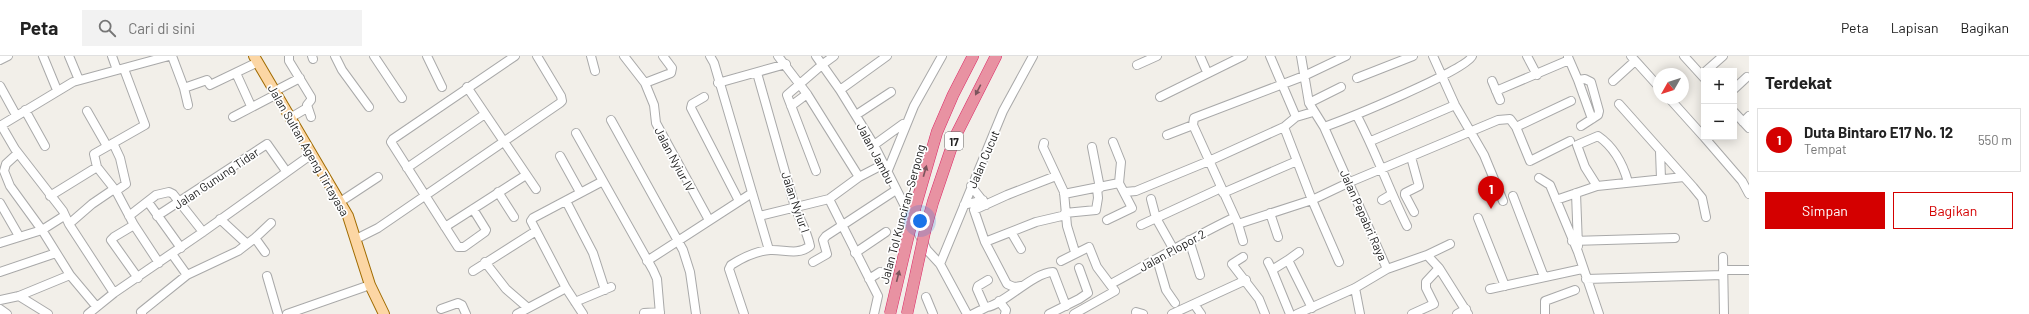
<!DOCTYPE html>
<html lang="id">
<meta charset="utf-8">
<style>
:root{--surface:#fff;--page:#f2f2f2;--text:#222;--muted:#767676;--line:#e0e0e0;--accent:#d40000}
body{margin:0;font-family:Barlow,sans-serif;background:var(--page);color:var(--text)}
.controls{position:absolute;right:12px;top:12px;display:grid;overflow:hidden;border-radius:0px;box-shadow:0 2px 10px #0003}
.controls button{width:36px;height:36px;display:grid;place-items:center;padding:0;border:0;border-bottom:1px solid var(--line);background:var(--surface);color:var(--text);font:20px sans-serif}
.compass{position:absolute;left:1653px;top:12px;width:36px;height:36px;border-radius:50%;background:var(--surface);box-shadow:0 2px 10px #0003;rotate:231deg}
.you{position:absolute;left:920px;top:165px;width:14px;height:14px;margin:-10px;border:3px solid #fff;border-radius:50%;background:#1a73e8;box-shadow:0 0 0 6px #1a73e833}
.badge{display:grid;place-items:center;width:26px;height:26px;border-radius:50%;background:var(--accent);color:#fff;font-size:13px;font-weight:700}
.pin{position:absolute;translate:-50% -33px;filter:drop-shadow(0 1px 2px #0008)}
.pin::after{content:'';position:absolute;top:21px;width:14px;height:12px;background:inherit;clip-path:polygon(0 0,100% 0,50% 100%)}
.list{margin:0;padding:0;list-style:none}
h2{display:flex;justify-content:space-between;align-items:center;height:52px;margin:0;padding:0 16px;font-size:17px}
h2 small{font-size:13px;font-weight:400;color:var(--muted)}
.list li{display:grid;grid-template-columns:26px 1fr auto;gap:12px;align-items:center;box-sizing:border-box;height:64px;margin:0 8px 8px;padding:0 8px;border:1px solid var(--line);border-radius:0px}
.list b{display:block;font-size:15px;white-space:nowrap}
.list p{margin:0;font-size:13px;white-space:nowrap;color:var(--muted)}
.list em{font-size:13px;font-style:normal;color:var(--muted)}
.actions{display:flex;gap:8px;padding:12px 16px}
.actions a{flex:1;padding:9px 0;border:1px solid var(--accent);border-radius:0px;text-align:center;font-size:14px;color:var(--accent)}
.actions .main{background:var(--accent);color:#fff}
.icon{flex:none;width:22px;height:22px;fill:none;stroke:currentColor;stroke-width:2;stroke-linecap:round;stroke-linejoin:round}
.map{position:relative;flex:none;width:1749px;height:258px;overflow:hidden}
header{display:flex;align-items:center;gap:24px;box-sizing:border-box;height:56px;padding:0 20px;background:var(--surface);border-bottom:1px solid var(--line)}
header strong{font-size:19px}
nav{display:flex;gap:22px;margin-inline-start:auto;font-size:14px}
.search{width:280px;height:36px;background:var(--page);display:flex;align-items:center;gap:10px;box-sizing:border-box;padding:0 14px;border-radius:0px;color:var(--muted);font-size:15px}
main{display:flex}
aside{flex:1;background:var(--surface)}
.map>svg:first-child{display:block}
</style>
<header>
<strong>Peta</strong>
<div class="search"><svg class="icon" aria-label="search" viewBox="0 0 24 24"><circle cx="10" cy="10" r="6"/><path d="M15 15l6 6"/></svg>Cari di sini</div>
<nav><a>Peta</a><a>Lapisan</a><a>Bagikan</a></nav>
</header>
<main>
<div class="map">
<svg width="1749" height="258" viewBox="0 0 1749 258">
<rect width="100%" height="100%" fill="#f2efe9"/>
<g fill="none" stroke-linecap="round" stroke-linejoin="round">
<!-- minor casing -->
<g stroke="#a9a9a9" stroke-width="10">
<path id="minor" d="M43 0 57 34
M69 0 79 24
M112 0 117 14
M172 0 184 32 188 49
M289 0V5L311 41V44L307 49 311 61
M312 0 313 3
M335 0 342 14 369 51
M374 0 402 42
M427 0 442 31
M591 0 595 15
M624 0 645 27 654 49 656 67 709 164
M710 0 714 7 769 194
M778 0 807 38 859 121
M816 0 840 34 874 89 927 194 940 208 967 258
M1200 0 1207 16
M1270 0 1296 61
M1301 0 1309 47 1324 71 1387 213 1427 199 1439 212 1468 258
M1433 0 1455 49 1484 99 1503 145
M1527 0 1537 19
M1631 0 1659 31
M1684 0 1704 22
M1568 1 1578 24 1592 63
M0 4 8 0
M1137 9 1157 0
M124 13 145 69 94 98 97 111 116 135 134 169 159 207
M1706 15 1723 0
M236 17 251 50
M1357 22 1413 0
M1578 24 1585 23 1591 26 1599 55 1598 59 1581 70
M1492 25 1500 44
M1613 25 1635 5
M645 27 671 17 672 12 663 0
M718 27 786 8
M0 30 16 59
M467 31 536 133
M184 32 207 24 210 29 258 6
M1734 33 1747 21
M840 34 887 0
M275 35 300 22
M1496 35 1569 4
M704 41 692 48 691 52 739 145
M1160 41 1243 0
M1669 42 1704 81
M1309 47 1341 31
M1619 48 1693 131 1702 142 1706 161
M791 50 807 38
M25 54 45 90
M87 55 107 90
M1734 56 1749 72
M856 59 891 36
M1357 60C1376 96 1389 134 1407 170
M233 61 277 38
M290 62 307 52
M611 64 683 194 690 216 696 258
M1743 66 1749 60
M1 69 15 93 63 155 69 168 114 237
M0 70 73 26 169 0
M1284 71 1312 144 1339 206
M1324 71C1344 64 1468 14 1472 0
M1516 71 1571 45
M576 77 653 214 657 223 660 258
M1167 79 1193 69
M1704 81 1742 125 1749 138
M1371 85 1455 49
M1113 86 1121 106 1119 127
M113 87 120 102 126 128 116 135
M1044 87 1043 91 1064 136 1067 170 1075 196
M874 89 903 68
M1092 91 1100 132
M1660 95 1661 123
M18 97 6 108 4 115 10 130 42 174 70 219 96 250
M560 100 580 136
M1411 101 1419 130 1405 137V139L1414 156
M407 112 485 58
M888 114 914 50 942 0
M816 115 787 39 823 8 834 0
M1539 122 1550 129 1578 196 1599 258
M971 130 986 149
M1597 130 1585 111 1577 89 1598 80C1614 91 1623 108 1628 126
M498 136 514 161
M1125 136 1136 135 1209 105 1284 71 1296 61 1313 56
M1223 137 1297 105
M1576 137 1578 190
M1064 138 1119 127 1132 152 1107 164
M50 140 97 111
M1513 140 1544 221
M829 143 878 240 874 258
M1151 143 1156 162 1174 194
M1382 144 1392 138
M1556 144 1597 130 1684 121
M566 145 593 197 605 234
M148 146 181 192
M340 146 378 121
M0 147 19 180
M964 149 983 144
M473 153 486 174 485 176 464 191H458L391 86 393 83 515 0
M1065 157 1096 154 1098 142 1097 132
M1270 157 1278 181
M129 160 156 139 169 136 173 138 203 176
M157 160 267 88 286 115
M759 160 829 143 859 121 884 108
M1478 162 1505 230
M220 163 247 188
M69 168 92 148 114 133
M1238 168 1312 144 1350 126 1498 64 1510 63 1516 71 1530 105 1570 85
M134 169 114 181 111 184 138 222
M1141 169 1221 132
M445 171 526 119
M1011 176 1021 193
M255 182 265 196
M356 183 378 172 560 47 562 45 561 40 537 0
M1189 184 1200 219
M1243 185 1238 168 1193 69 1194 62 1304 20 1346 0
M1572 185 1675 182
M985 186 1036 166 1066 159
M0 187 42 174 64 160
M855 197 886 176
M172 198 187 219
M1427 199 1450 188
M1243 201 1232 208 1259 243 1265 258
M1723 201 1724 258
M1157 203 1166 234 1175 247
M1288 204 1299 196
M647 205 752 137
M1061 205 1089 191 1097 211 1115 235 1074 258
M485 206 506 233 528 252
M813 206 827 198 823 184 826 180 896 134
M1268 206 1272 214
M940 208 1003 55 1033 0
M1723 214H1749
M473 215 536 175
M0 216 56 197
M267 220 278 258
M869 223 880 216
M1586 223 1723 219
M988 224 978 230 977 233 984 249 987 251C1003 249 1034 216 1053 216L1066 250
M1111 228C1152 206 1191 182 1233 162
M1021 230 1014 231 1007 228 985 186 974 154 1007 139 1056 120
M1355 232 1360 258
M1490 233 1582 213
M19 240 48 258
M926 241 933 258
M0 244 19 240 70 219
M999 245 1006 254 1005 258
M575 246 611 231
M1194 248 1201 258
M0 253 7 258
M441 253 458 247 462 249 466 258
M1136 256 1143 258
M644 257 660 256
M88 258 114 237 203 176 312 98
M142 258 141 256 187 219 238 195 255 182 271 167
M287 258 370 229
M517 258 566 232
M583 258 566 232 531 165 533 162 603 125
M744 258 729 213 731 209C742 202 756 195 770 194 784 193 797 200 810 190 807 175 800 164 795 151L757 17
M973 258 987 251
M1049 258 1079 243 1088 237 1079 212
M1172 258 1246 224
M1290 258 1272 214 1288 204 1312 252
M1297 258 1355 232 1387 213
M1412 258 1434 248 1426 232V226L1439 212
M1457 258 1466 253
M1545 258V245L1575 234"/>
</g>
<!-- major casing -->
<g stroke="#a06b00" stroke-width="12">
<path id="major" d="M254 0 348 160 370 229 384 258"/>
</g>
<!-- highway casing -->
<g stroke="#dc2a67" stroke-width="12">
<path id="highway" d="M915 152 937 76 953 39 973 0
M925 175 933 146 955 81 996 0"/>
</g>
<!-- minor -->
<use href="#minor" stroke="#fff" stroke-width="8"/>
<!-- major -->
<use href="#major" stroke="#fcd6a4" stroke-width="10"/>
<!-- highway -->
<use href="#highway" stroke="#e892a2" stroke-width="11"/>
<!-- highway-bridge casing -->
<g stroke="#dc2a67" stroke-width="12" stroke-linecap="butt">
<path id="highway-bridge" d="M890 258 915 152
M907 258 925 175"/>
</g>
<!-- highway-bridge -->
<use href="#highway-bridge" stroke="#e892a2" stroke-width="11"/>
</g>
<!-- one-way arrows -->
<defs><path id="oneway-solid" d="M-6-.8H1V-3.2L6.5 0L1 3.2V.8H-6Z"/></defs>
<g fill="#7b545c">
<use href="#oneway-solid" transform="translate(978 34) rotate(117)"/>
<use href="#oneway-solid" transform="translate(925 115) rotate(-74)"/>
<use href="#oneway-solid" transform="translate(898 220) rotate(-76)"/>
</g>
<g text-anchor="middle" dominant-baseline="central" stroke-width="3.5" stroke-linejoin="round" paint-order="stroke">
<!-- shield labels -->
<rect fill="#fff" stroke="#646464" stroke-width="1" x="945" y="76" width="18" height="18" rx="3"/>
<g font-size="11" font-weight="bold" fill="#222">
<text x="954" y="85">17</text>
</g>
<!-- street labels -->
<g font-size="12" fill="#222" stroke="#fff">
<text transform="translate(309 94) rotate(60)">Jalan Sultan Ageng Tirtayasa</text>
<text transform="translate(876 97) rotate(62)">Jalan Jambu</text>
<text transform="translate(675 103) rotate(62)">Jalan Nyiur IV</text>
<text transform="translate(983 103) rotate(-67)">Jalan Cucut</text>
<text transform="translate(216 122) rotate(-34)">Jalan Gunung Tidar</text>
<text transform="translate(796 146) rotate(71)">Jalan Nyiur I</text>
<text transform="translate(902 158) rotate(-75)">Jalan Tol Kunciran–Serpong</text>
<text transform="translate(1364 159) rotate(66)">Jalan Pepabri Raya</text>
<text transform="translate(1172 194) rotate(-29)">Jalan Plopor 2</text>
</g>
</g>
</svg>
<div class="controls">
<button>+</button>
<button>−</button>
</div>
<svg class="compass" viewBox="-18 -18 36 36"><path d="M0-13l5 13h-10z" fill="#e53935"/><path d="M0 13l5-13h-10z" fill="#767676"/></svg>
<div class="you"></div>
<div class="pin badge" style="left:1491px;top:153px">1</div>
</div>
<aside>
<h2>Terdekat<small></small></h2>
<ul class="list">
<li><span class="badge">1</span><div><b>Duta Bintaro E17 No. 12</b><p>Tempat</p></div><em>550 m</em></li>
</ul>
<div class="actions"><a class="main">Simpan</a><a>Bagikan</a></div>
</aside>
</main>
